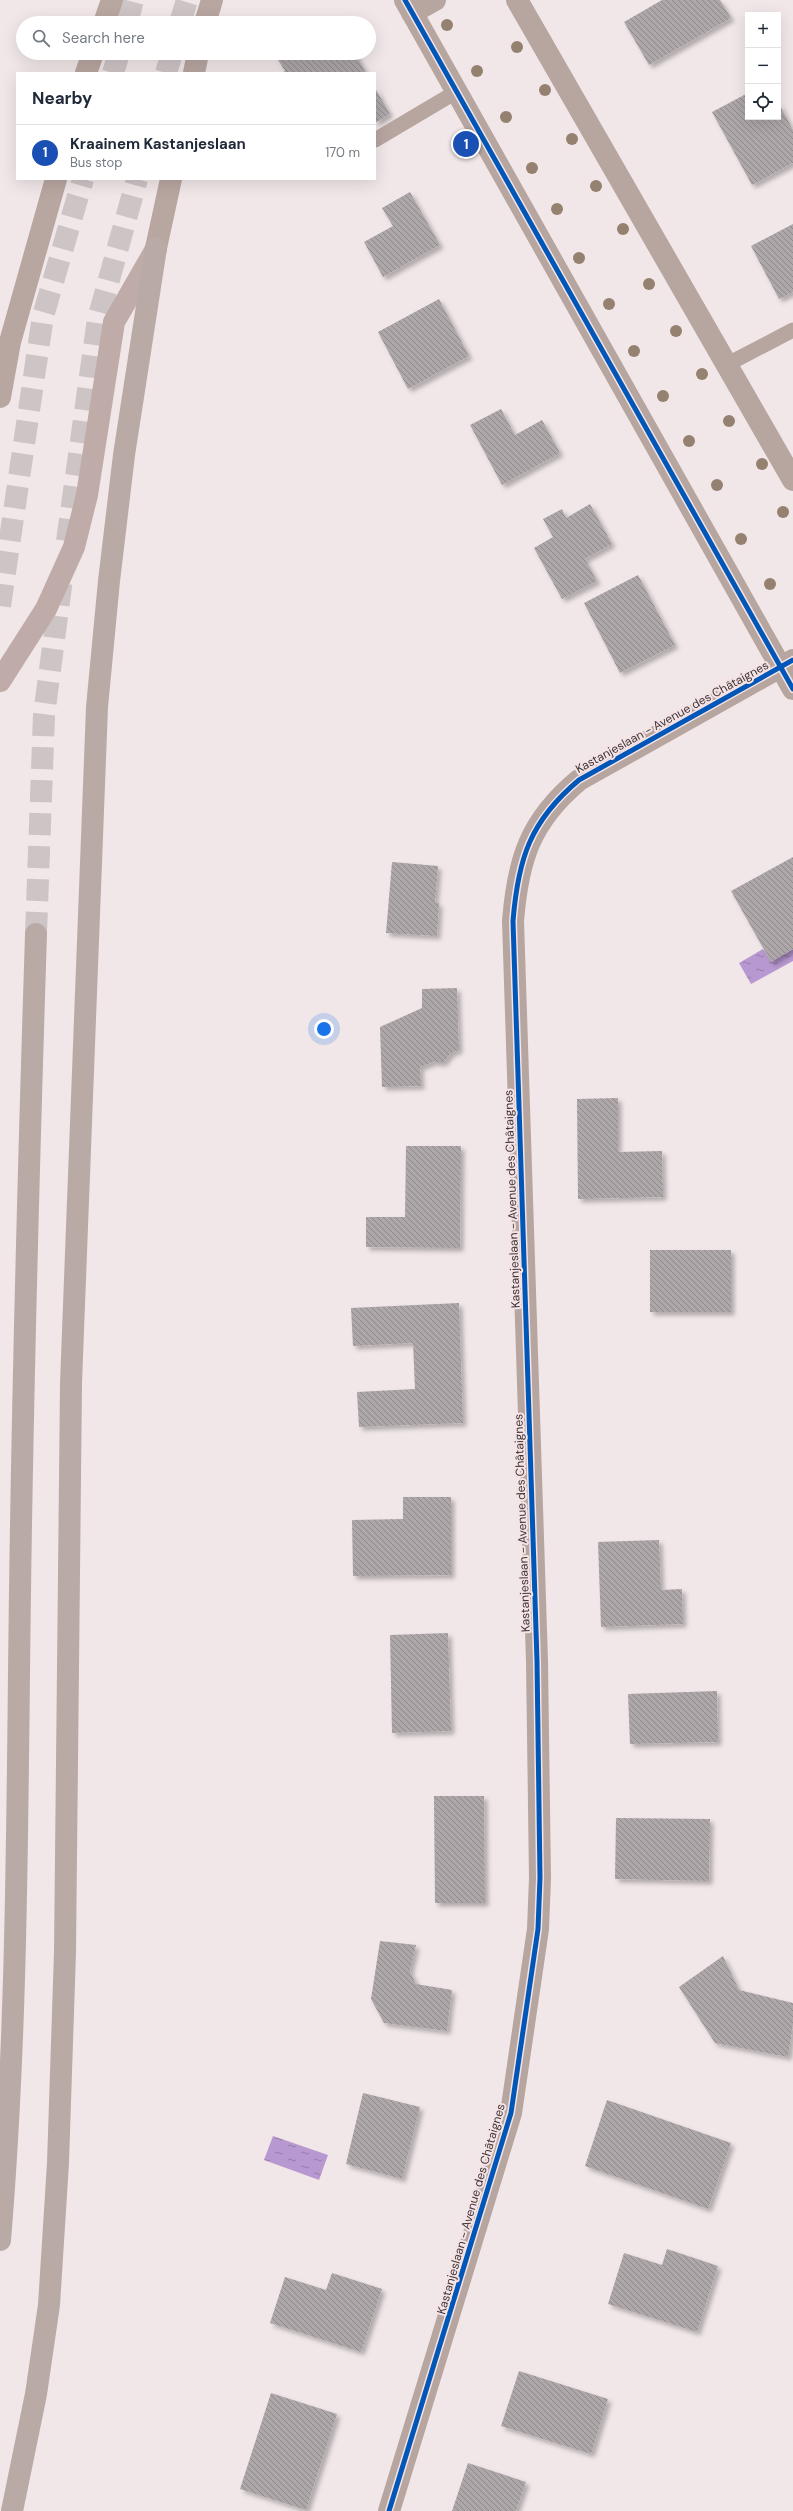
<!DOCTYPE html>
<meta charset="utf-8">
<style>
:root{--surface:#fff;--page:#f2f2f3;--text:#1f2937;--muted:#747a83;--line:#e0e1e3;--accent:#2563eb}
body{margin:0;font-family:"DM Sans",sans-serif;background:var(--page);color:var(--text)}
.controls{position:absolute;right:12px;top:12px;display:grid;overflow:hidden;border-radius:0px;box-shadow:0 4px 16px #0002}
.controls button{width:36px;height:36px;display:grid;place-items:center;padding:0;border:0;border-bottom:1px solid var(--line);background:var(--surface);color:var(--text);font:20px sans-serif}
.you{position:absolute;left:324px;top:1029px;width:14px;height:14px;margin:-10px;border:3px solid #fff;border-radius:50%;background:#1a73e8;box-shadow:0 0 0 6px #1a73e833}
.badge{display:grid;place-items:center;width:26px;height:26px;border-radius:50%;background:var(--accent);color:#fff;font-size:13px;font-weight:700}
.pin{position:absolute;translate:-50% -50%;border:2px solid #fff;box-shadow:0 1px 4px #0006}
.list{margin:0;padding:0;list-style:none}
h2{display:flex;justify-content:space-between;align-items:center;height:52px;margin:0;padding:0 16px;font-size:17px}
h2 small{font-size:13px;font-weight:400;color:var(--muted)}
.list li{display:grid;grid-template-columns:26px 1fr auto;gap:12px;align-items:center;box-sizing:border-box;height:56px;padding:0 16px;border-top:1px solid var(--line)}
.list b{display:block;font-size:15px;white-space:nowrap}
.list p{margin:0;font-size:13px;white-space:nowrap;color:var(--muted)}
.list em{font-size:13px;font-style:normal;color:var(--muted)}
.icon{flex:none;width:22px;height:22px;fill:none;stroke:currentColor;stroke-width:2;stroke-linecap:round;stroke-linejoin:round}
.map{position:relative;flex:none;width:793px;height:2511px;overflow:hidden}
.search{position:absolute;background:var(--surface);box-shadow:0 4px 16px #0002;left:16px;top:16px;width:360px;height:44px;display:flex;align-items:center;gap:10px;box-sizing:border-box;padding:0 14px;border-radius:22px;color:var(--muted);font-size:15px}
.panel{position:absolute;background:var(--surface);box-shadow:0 4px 16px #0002;left:16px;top:72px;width:360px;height:108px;border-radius:0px}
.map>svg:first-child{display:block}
</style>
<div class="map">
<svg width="793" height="2511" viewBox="0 0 793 2511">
<defs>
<pattern id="water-ripples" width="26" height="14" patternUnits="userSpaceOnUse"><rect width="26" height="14" fill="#b898d0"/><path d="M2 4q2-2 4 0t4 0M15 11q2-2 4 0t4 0" fill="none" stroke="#977daa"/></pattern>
<pattern id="building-back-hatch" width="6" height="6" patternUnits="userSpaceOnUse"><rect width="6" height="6" fill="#aea7a9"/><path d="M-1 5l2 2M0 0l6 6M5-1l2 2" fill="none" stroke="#8f898b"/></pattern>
<filter id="shadow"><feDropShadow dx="3.5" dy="3.5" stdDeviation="2" flood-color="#0004"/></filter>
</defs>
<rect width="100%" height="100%" fill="#f1e7e8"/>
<!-- water -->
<path fill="url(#water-ripples)" d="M763 949 771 961 793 949V961L751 984 739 963Z
M273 2136 328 2155 319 2180 264 2160Z"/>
<!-- building -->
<path fill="url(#building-back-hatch)" filter="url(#shadow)" d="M662 0H720L731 18 649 65 624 22Z
M274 53H355L366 73H282L285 71Z
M375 88 390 114 375 123Z
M748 93V117H778V102L793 130V163L752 185 712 112Z
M410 192 440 245 383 277 364 242 393 226 382 208Z
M793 224V292L779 299 751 246Z
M439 299 469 356 408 389 378 332Z
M501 409 515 435 542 420 560 453 502 485 470 425Z
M590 504 612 544 585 559 597 581 562 599 534 548 553 537 543 519 562 509 566 518Z
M638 575 675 645 620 673 584 603Z
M793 857V949L771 962 731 891Z
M392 862 438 866 435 903H439L437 936 386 933Z
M457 988 459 1050 451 1053 443 1063 433 1062 420 1067 421 1086 382 1087 380 1027 422 1008V989Z
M618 1098V1152L662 1151 663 1197 578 1199 577 1099Z
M406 1146H461L460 1248 366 1247V1217H405Z
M650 1250H731V1312H650Z
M459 1303 463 1423 359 1427 357 1392 415 1389 413 1343 353 1346 351 1308Z
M403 1497H451V1575L353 1576 352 1520 403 1519Z
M659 1540 661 1590 682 1589 683 1624 601 1627 598 1542Z
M448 1633 451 1731 392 1733 390 1635Z
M717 1691 718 1742 630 1744 628 1694Z
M434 1796H484L485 1903H435Z
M616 1818 710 1819 709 1881 615 1879Z
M380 1941 416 1945 410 1971 416 1984 452 1990 447 2031 384 2023 371 1999Z
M723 1956 739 1990 793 2003V2024L788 2057 715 2043 679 1987Z
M363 2093 420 2107 402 2179 346 2164Z
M607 2100 731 2143 708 2209 585 2166Z
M667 2249 718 2266 697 2332 608 2304 624 2253 662 2265Z
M332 2273 382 2289 361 2352 270 2323 285 2277 326 2290Z
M519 2371 608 2399 591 2454 501 2426Z
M271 2393 337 2414 306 2510 240 2489Z
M468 2463 526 2482 516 2511H452Z"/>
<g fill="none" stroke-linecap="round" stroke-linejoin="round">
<!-- trunk-tunnel -->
<path stroke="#cdc4c5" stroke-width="22" stroke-dasharray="22 11" stroke-linecap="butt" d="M127 23 133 0
M180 23 187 0
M113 73 119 53
M166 73 172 53
M67 541 98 319 137 179
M0 606 43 316 83 179
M36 934 44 715 62 579"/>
<!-- service -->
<path stroke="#b7a5a0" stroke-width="15" d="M375 140 456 92
M726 365 793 330"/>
<!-- minor -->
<path stroke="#b7a5a0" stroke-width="22" d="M389 2511 511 2113 538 1929 540 1878 537 1661 513 921C518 859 530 821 579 780L793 660"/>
<!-- tertiary -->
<path stroke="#b7a5a0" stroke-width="22" d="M405 0 793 689
M517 0 793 480
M412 13 435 0"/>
<!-- secondary -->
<path stroke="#bfaca8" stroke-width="22" d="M0 681 46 609 74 547 87 495 114 322 156 249"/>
<!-- primary -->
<path stroke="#b8a6a1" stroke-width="22" d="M104 23 112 0
M205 23 212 0
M86 73 93 53
M194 73 198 53
M156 248 171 179
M0 397 10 342 56 179"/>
<!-- trunk -->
<path stroke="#baaaa6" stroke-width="22" d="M0 2240C18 2024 17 1807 20 1591 23 1372 29 1153 36 934
M12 2511 36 2394 49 2305 58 2163 65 1952 71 1383 97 707 109 581 124 455 156 248"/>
<!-- cycleway casing -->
<g stroke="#f5e3e5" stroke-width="8">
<path id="cycleway" d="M405 0 793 689
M389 2511 511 2113 538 1929 540 1878 537 1661 513 921C518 859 530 821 579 780L793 660"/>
</g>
<!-- cycleway -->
<use href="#cycleway" stroke="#0057b8" stroke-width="5"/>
</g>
<!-- trees -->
<g fill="#95816f">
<circle cx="447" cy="25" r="6"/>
<circle cx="517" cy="47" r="6"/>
<circle cx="477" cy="71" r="6"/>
<circle cx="545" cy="90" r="6"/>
<circle cx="506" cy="117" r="6"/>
<circle cx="572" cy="139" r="6"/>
<circle cx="532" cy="168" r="6"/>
<circle cx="596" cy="186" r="6"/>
<circle cx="557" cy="209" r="6"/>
<circle cx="623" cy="229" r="6"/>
<circle cx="579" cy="258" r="6"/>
<circle cx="649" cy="284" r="6"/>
<circle cx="609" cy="304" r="6"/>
<circle cx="676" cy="331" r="6"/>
<circle cx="634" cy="351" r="6"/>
<circle cx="702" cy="374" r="6"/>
<circle cx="663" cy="396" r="6"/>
<circle cx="729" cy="421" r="6"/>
<circle cx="689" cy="441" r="6"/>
<circle cx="762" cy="464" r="6"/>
<circle cx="717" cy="485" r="6"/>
<circle cx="783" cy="512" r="6"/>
<circle cx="741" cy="539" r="6"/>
<circle cx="770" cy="584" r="6"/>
</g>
<g text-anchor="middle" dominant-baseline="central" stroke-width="4" stroke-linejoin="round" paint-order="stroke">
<!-- street labels -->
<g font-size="12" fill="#3e3738" stroke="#f5e3e5">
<text transform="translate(672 717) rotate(-29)">Kastanjeslaan - Avenue des Châtaignes</text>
<text transform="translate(512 1199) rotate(-92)">Kastanjeslaan - Avenue des Châtaignes</text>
<text transform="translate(522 1523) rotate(-92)">Kastanjeslaan - Avenue des Châtaignes</text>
<text transform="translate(471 2209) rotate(-74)">Kastanjeslaan - Avenue des Châtaignes</text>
</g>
</g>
</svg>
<div class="controls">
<button>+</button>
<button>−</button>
<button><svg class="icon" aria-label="locate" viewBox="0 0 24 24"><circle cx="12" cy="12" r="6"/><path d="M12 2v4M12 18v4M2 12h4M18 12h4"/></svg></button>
</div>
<div class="you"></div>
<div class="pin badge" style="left:466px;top:144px;background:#1a4fb4">1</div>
<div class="search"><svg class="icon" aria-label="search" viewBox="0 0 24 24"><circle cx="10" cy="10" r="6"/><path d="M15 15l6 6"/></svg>Search here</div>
<section class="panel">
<h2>Nearby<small></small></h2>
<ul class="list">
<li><span class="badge" style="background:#1a4fb4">1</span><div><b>Kraainem Kastanjeslaan</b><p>Bus stop</p></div><em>170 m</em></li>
</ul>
</section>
</div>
